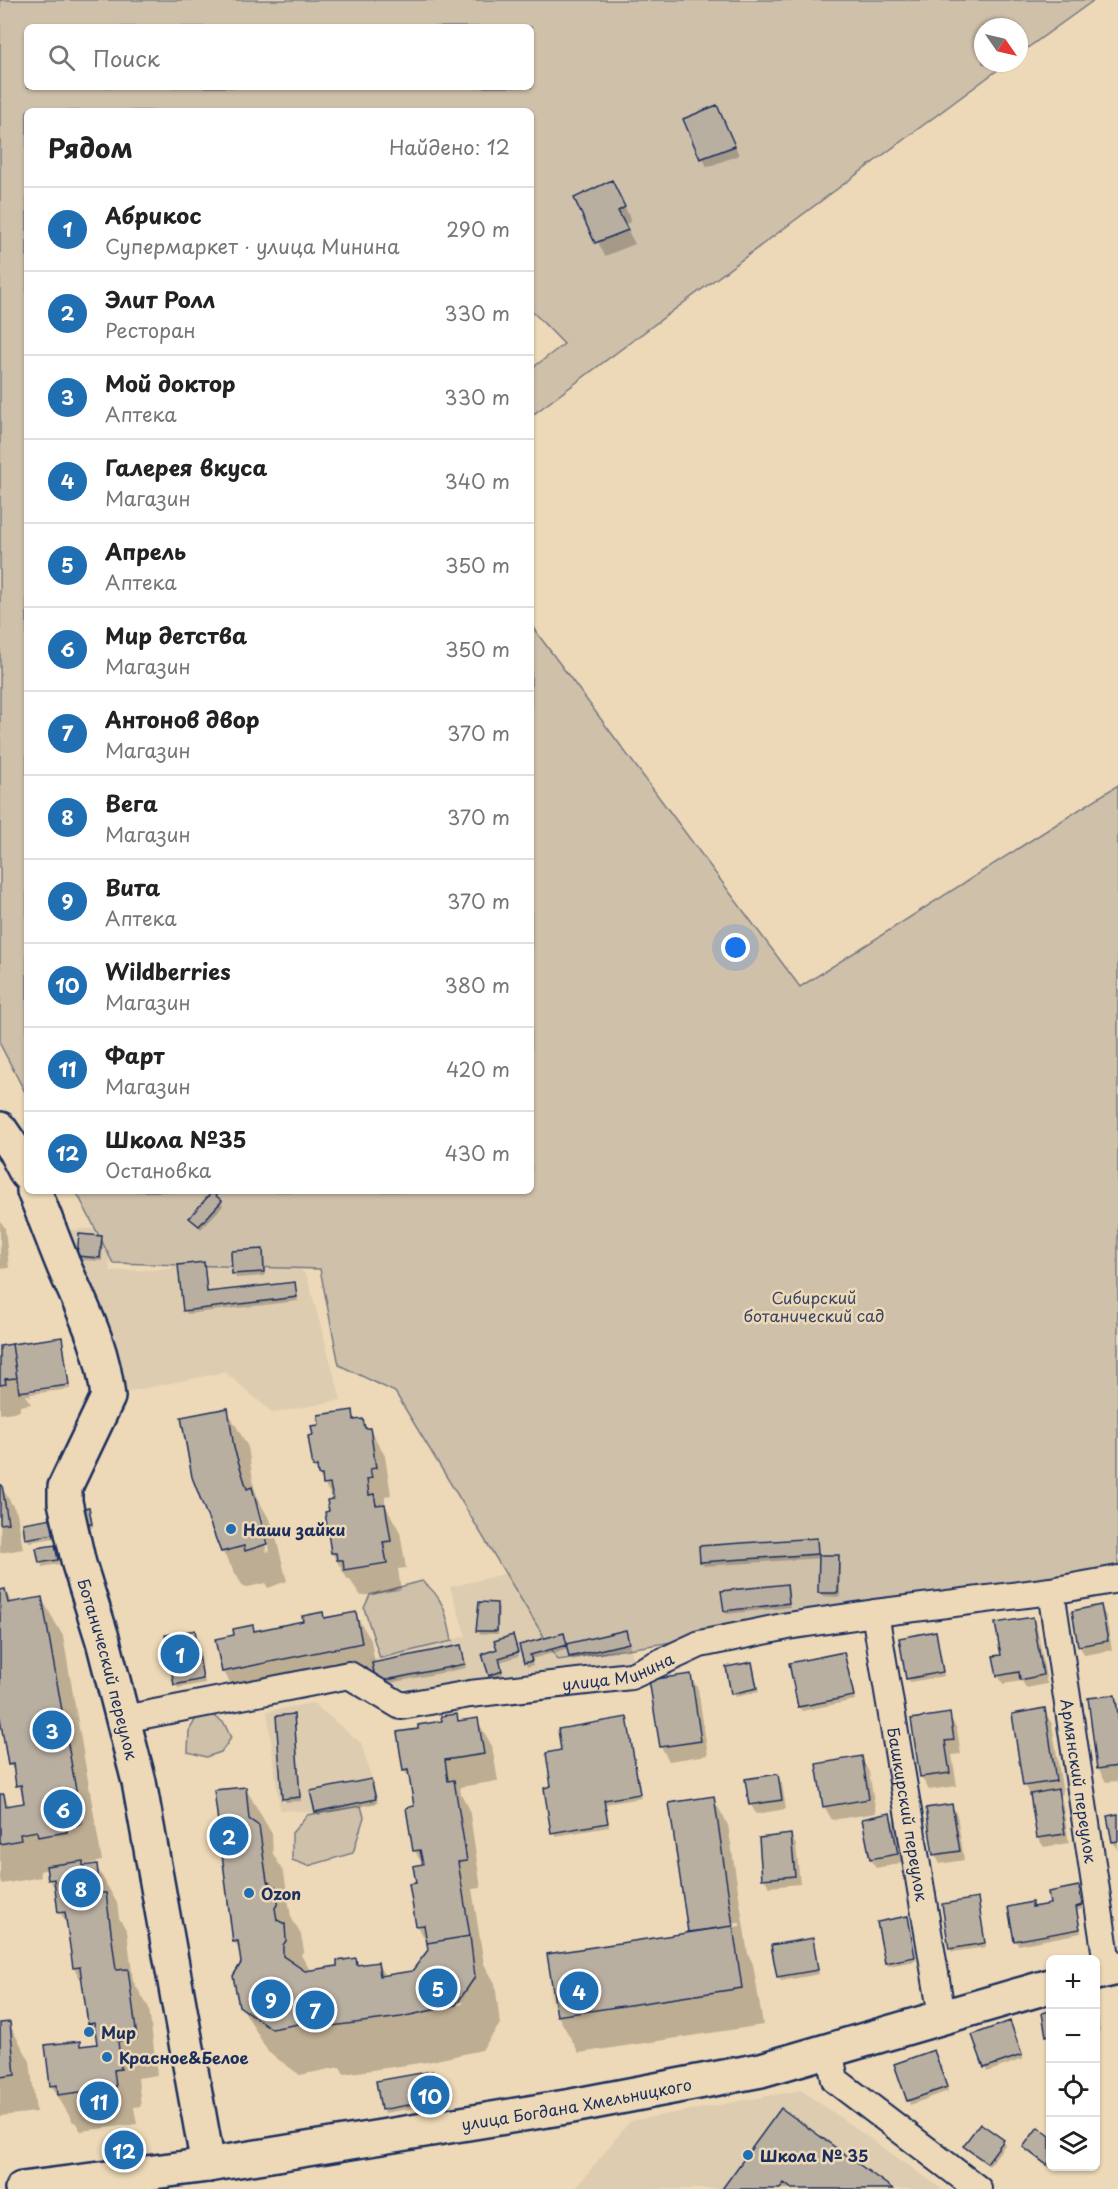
<!DOCTYPE html>
<html lang="ru">
<meta charset="utf-8">
<style>
:root{--surface:#fff;--page:#f2f2f2;--text:#222;--muted:#767676;--line:#e0e0e0;--accent:#1f6fb2}
body{margin:0;font-family:"Playpen Sans",sans-serif;background:var(--page);color:var(--text)}
.controls{position:absolute;right:18px;bottom:18px;display:grid;overflow:hidden;border-radius:9px;box-shadow:0 2px 4px #0004}
.controls button{width:54px;height:54px;display:grid;place-items:center;padding:0;border:0;border-bottom:2px solid var(--line);background:var(--surface);color:var(--text);font:30px sans-serif}
.compass{position:absolute;left:974px;top:18px;width:54px;height:54px;border-radius:50%;background:var(--surface);box-shadow:0 2px 4px #0004;rotate:124deg}
.you{position:absolute;left:736px;top:948px;width:21px;height:21px;margin:-15px;border:4px solid #fff;border-radius:50%;background:#1a73e8;box-shadow:0 0 0 9px #1a73e833}
.badge{display:grid;place-items:center;width:39px;height:39px;border-radius:50%;background:var(--accent);color:#fff;font-size:20px;font-weight:700}
.pin{position:absolute;translate:-50% -50%;border:3px solid #fff;box-shadow:0 2px 6px #0006}
.list{margin:0;padding:0;list-style:none}
h2{display:flex;justify-content:space-between;align-items:center;height:78px;margin:0;padding:0 24px;font-size:26px}
h2 small{font-size:20px;font-weight:400;color:var(--muted)}
.list li{display:grid;grid-template-columns:39px 1fr auto;gap:18px;align-items:center;box-sizing:border-box;height:84px;padding:0 24px;border-top:2px solid var(--line)}
.list b{display:block;font-size:22px;white-space:nowrap}
.list p{margin:0;font-size:20px;white-space:nowrap;color:var(--muted)}
.list em{font-size:20px;font-style:normal;color:var(--muted)}
.icon{flex:none;width:33px;height:33px;fill:none;stroke:currentColor;stroke-width:2;stroke-linecap:round;stroke-linejoin:round}
.map{position:relative;flex:none;width:1118px;height:2189px;overflow:hidden}
.search{position:absolute;background:var(--surface);box-shadow:0 2px 4px #0004;left:24px;top:24px;width:510px;height:66px;display:flex;align-items:center;gap:15px;box-sizing:border-box;padding:0 21px;border-radius:9px;color:var(--muted);font-size:22px}
.panel{position:absolute;background:var(--surface);box-shadow:0 2px 4px #0004;left:24px;top:108px;width:510px;height:1086px;border-radius:9px}
.map>svg:first-child{display:block}
</style>
<div class="map">
<svg width="1118" height="2189" viewBox="0 0 1118 2189">
<rect width="100%" height="100%" fill="#edd9b7"/>
<filter id="ink" filterUnits="userSpaceOnUse"><feTurbulence type="fractalNoise" baseFrequency=".0167" numOctaves="2"/><feDisplacementMap in="SourceGraphic" scale="12" xChannelSelector="R" yChannelSelector="G"/><feConvolveMatrix kernelMatrix="1 2 1 2 8 2 1 2 1" color-interpolation-filters="sRGB"/></filter>
<g filter="url(#ink)">
<!-- built -->
<path fill="#ddccb0" d="M217 1191 307 1276 341 1400 273 1413 225 1372 122 1393 66 1230 108 1228 110 1271 171 1269 185 1215Z
M511 1572 627 1625 633 1661 450 1689 377 1688 369 1659 466 1636 450 1587Z
M313 1703 361 1743 379 1803 312 1812 280 1810 267 1711Z
M801 2090 942 2189H575L630 2121Z"/>
<!-- green -->
<path fill="#cfc0aa" stroke="#757884" stroke-width="1.5" fill-rule="evenodd" d="M0 0H1094L1019 54V27H983V63H1007L531 416V369L564 344 531 310V111H27V1096L0 1044ZM27 27H531V87H27Z
M531 625 800 987 1118 785V1572L558 1660 395 1392 339 1365 320 1269 113 1263 76 1191H531Z
M422 1581C444 1597 447 1616 452 1641L380 1658 364 1608 370 1595Z
M209 1712 224 1723 231 1738 221 1752 206 1757 188 1752 189 1731 198 1715Z
M361 1806 364 1817 353 1853 308 1866 292 1860V1833L307 1815Z"/>
<!-- shadow -->
<path fill="#0003" fill-rule="evenodd" d="M722 116 739 155 707 167 685 120Z
M620 196 631 221 625 225 635 244 605 256 576 198Z
M221 1202 223 1206 201 1229 193 1222 191 1218Z
M0 1220 5 1228 9 1268 0 1269Z
M101 1237 103 1241 102 1261 81 1260 79 1256Z
M262 1250 264 1254 265 1276 236 1278 234 1274 232 1252Z
M203 1264 205 1268 208 1293 294 1283 298 1301 187 1314 185 1310Z
M61 1339 63 1343 69 1383 30 1389V1392L70 1386V1389L30 1394 31 1398 29 1395H25L31 1404 20 1406V1411L0 1414V1346Z
M227 1410 248 1447 254 1487 260 1503 273 1526 287 1581 268 1588 265 1583 244 1588 222 1551ZM254 1502 259 1506 270 1551 267 1552Z
M352 1412 357 1421H362L367 1429H370L385 1456 391 1495 385 1496V1505L400 1532 406 1568 398 1569 401 1590 361 1596 350 1580H348L332 1553 331 1512 334 1501 314 1466V1436L321 1426Z
M1 1486 17 1513 23 1549 0 1553Z
M88 1509 93 1527 86 1529Z
M51 1520 55 1538 29 1542 27 1538Z
M816 1540 818 1544 819 1556H838L840 1560V1597L822 1596 820 1592 821 1558 704 1566 701 1562 700 1548Z
M54 1546 59 1564 42 1567 38 1549Z
M786 1586 790 1607 727 1614 725 1610Z
M5 1590 12 1604 42 1599 63 1636 102 1861 87 1864V1867L96 1866 117 1903 119 1918 127 1931 133 1981 149 2008 157 2075 138 2078 141 2106 134 2107 137 2124 81 2131 75 2122H73L51 2085 79 2042 82 2048 98 2045 97 2037 89 2024 84 1985 74 1968 69 1929 60 1912 57 1893 50 1880 48 1869 40 1871 41 1877 2 1884 0 1880V1796L3 1795 10 1807 25 1804 16 1776 10 1764 0 1715V1591Z
M497 1604 499 1608 498 1634H480L478 1631Z
M1101 1607 1106 1616 1112 1650 1085 1655 1079 1646 1073 1612Z
M322 1613 326 1619 355 1614 371 1640 375 1664 460 1647 466 1668 380 1685 375 1671 239 1698 224 1672 236 1636 252 1627 255 1632 305 1622Z
M1032 1618 1037 1627 1047 1684 1026 1688 1022 1681 1003 1684 998 1675 1003 1656Z
M194 1631 205 1683 178 1688 175 1684Z
M625 1632 630 1647 572 1660 569 1649 531 1659 533 1665 527 1667 521 1646 563 1635 567 1645Z
M935 1633 944 1676 910 1682 908 1678Z
M514 1641 519 1656 500 1662 503 1675 493 1679 490 1675 499 1650Z
M844 1653 855 1700 802 1711 799 1707Z
M751 1664 759 1692 735 1697 733 1693Z
M690 1675 698 1689 708 1755 669 1761 661 1747 651 1681Z
M1115 1696 1118 1702V1781L1106 1782 1098 1768Z
M1044 1710 1052 1724 1063 1794 1059 1795 1062 1800 1069 1843 1044 1847 1038 1838 1032 1798 1025 1785Z
M456 1715 460 1722 477 1720 492 1746 498 1781 460 1787 461 1794 469 1808 481 1888 472 1889 484 1964 495 1983 500 2024 482 2050 427 2062 344 2074 340 2067 300 2075 268 2052 241 2005 243 1963 241 1954 234 1941 246 1789 272 1834 273 1854 284 1873 291 1917 301 1935 304 1950 301 1955 311 1972 339 1968 355 1960 359 1966 377 1963 385 1976 413 1973 430 1950 418 1926 411 1886 418 1884 423 1866 415 1851 408 1809 416 1808 412 1784 404 1770 420 1730ZM463 2002V2004L444 2009 448 2005Z
M949 1715 957 1729 961 1754 952 1755 957 1786 929 1790 921 1776Z
M293 1716 295 1720 301 1801 286 1802 283 1798Z
M626 1719 641 1798 605 1804 609 1827 555 1836 553 1832V1788L563 1751Z
M861 1758 869 1772 876 1813 832 1820 824 1806Z
M777 1775 782 1784 786 1809 756 1814 751 1805Z
M371 1781 377 1803 318 1815 316 1811Z
M713 1798 728 1825 748 1954 753 1964 763 2025 579 2053 558 2016 690 1934ZM740 1923V1926L698 1932V1929Z
M952 1806 957 1815 964 1860 940 1864 935 1855Z
M890 1815 895 1824 902 1863 876 1868 871 1859 864 1820Z
M1118 1815V1850L1113 1842Z
M791 1836 796 1845 800 1884 769 1887 764 1878Z
M1078 1888 1083 1909 1077 1911 1081 1933 1018 1945 1016 1941 1031 1904 1033 1909 1052 1905Z
M977 1900 986 1947 952 1952 950 1948Z
M907 1918 916 1961 888 1966 886 1962Z
M812 1940 819 1974 781 1981 778 1977Z
M1096 2009 1100 2031 1096 2032Z
M1050 2013V2040L1044 2014Z
M9 2024 30 2061 36 2112 0 2116V2025Z
M1012 2027 1023 2059 987 2072 974 2036Z
M934 2052 948 2091 910 2105 896 2065Z
M431 2073 438 2104 385 2113 382 2109Z
M781 2110 890 2189H724Z
M1038 2129 1050 2138 1049 2168 1027 2151 1024 2147Z
M1002 2141 1005 2145 989 2166 967 2150 965 2146Z"/>
<!-- building -->
<path fill="#b9afa1" stroke="#1b2f5e" stroke-width="1.5" d="M717 105 735 146 700 159 683 119Z
M612 180 625 207 618 211 628 230 595 243 574 198Z
M212 1192 222 1201 199 1226 189 1218Z
M79 1234 102 1236 100 1258 77 1256Z
M263 1249 264 1272 232 1274 231 1251Z
M204 1262 207 1292 295 1282 297 1297 183 1311 178 1265Z
M62 1337 69 1385 19 1392 12 1344Z
M12 1344 17 1378 5 1379 6 1384 0 1385V1346Z
M228 1408 234 1448 247 1489 252 1487 267 1544 245 1551 244 1546 221 1552 192 1477 181 1417Z
M353 1410 354 1420 363 1419 365 1428H370L376 1468 370 1469 372 1478 367 1479 369 1495 374 1494 376 1505 385 1504 391 1541 383 1542 387 1563 344 1570 343 1560H337L336 1553H331L325 1512 329 1511 327 1500 333 1499 330 1484 323 1485 322 1475H318L317 1466 313 1467 308 1436 313 1435 311 1426 319 1425 318 1415Z
M0 1485H2L8 1523 0 1524Z
M89 1507 92 1524 82 1525 79 1509Z
M52 1518 54 1534 25 1539 23 1523Z
M817 1538 818 1554 700 1562 699 1546Z
M55 1545 58 1560 39 1563 36 1548Z
M819 1555H839L838 1593H818Z
M787 1584 789 1603 724 1611 721 1591Z
M5 1589 8 1603 42 1597 82 1824 67 1827V1832L38 1837 37 1831 20 1834 21 1840 0 1844V1794H4L6 1806 24 1803 21 1785 16 1786 13 1764 8 1765 0 1718V1590Z
M479 1602 497 1603V1631H476Z
M1101 1605 1108 1641 1078 1646 1072 1611Z
M323 1612 324 1618 356 1612 362 1643 222 1672 215 1639 234 1635 233 1629 253 1625 254 1631 303 1621 302 1616Z
M1033 1617 1043 1675 1020 1680 1019 1672 997 1676 993 1656 1001 1655 995 1623Z
M195 1630 203 1679 174 1685 165 1635Z
M626 1630 629 1643 569 1657 566 1644Z
M936 1631 943 1672 906 1679 899 1638Z
M564 1633 567 1645 530 1655 532 1661 524 1663 519 1645Z
M513 1635 518 1652 499 1658 502 1671 489 1676 482 1654 497 1649 494 1641Z
M461 1645 465 1664 376 1682 372 1663Z
M844 1652 854 1696 798 1707 789 1663Z
M752 1662 757 1688 731 1694 726 1667Z
M691 1674 701 1741 660 1747 649 1680Z
M1115 1695 1118 1714V1766L1097 1769 1088 1698Z
M1045 1708 1056 1781 1023 1786 1012 1714Z
M950 1713 954 1740 945 1741 950 1773 920 1777 911 1719Z
M294 1714 300 1797 282 1799 276 1716Z
M457 1714 458 1721 478 1718 484 1754 445 1760 448 1781 454 1780 467 1861 458 1862 470 1936 427 1943 424 1925 416 1926 409 1884 416 1883 413 1866 423 1864 420 1850 413 1851 406 1808 414 1806 408 1770 403 1771 397 1732 418 1729V1725L442 1721 441 1716Z
M627 1717 640 1794 604 1800 608 1823 551 1833 544 1788 551 1786 546 1753 561 1750 558 1729Z
M862 1756 869 1799 823 1807 816 1764Z
M778 1774 782 1800 749 1805 745 1779Z
M371 1779 376 1799 315 1812 310 1791Z
M246 1787 249 1819 259 1826 267 1881 276 1887 278 1903 275 1908 277 1920 285 1924 286 1941 283 1945V1956L305 1971 337 1966V1961L356 1958 357 1965 378 1962 380 1976 412 1971 428 1950 427 1943 470 1936 475 1977 456 2005 401 2017 316 2028 314 2021 272 2029 239 2006 233 1976 241 1963 238 1941 233 1942 214 1790Z
M1058 1789 1065 1834 1037 1838 1030 1794Z
M714 1796 733 1926 688 1932 669 1803Z
M952 1804 960 1851 933 1855 926 1808Z
M890 1813 898 1854 870 1859 862 1819Z
M1118 1814V1841L1112 1842 1107 1816Z
M791 1834 795 1876 762 1879 759 1838Z
M83 1861V1866L97 1864 100 1893H106L116 1970 128 1969 137 2038 118 2041 121 2069 114 2070 116 2087 58 2095 57 2085 50 2086 45 2045 80 2041V2046L97 2044 94 2023 88 2024 80 1967 73 1968 65 1912 58 1913 54 1879 48 1880 46 1866Z
M1079 1886 1082 1905 1076 1907 1080 1929 1014 1941 1008 1907 1032 1902V1907L1050 1904 1048 1892Z
M978 1898 985 1943 949 1949 942 1904Z
M908 1916 915 1957 885 1963 877 1922Z
M733 1926 742 1988 557 2016 547 1954Z
M813 1938 818 1970 777 1977 771 1945Z
M1050 2011V2035L1046 2036 1042 2013Z
M1010 2021 1022 2055 984 2068 972 2035Z
M10 2022 15 2075 0 2077V2023Z
M934 2050 947 2087 907 2101 894 2064Z
M432 2071 437 2100 381 2110 376 2081Z
M781 2108 893 2189H792L784 2183 780 2189H722Z
M980 2123 1004 2140 987 2163 963 2146Z
M1038 2127 1050 2136V2159L1047 2165 1023 2147Z"/>
<g fill="none" stroke-linecap="round" stroke-linejoin="round">
<!-- street casing -->
<g stroke="#1b2f5e" stroke-width="30">
<g id="street">
<path id="s1" d="M1051 1591 1108 1970"/>
<path id="s2" d="M875 1613 942 2016"/>
<path id="s3" d="M124 1719 349 1675 401 1706 470 1694 631 1676 700 1644 788 1626 875 1613 1051 1591 1118 1579"/>
<path d="M829 2050 835 2080 978 2189"/>
</g>
</g>
<!-- secondary casing -->
<g stroke="#1b2f5e" stroke-width="38">
<g id="secondary">
<path d="M0 1129 15 1151 27 1174"/>
<path id="s4" d="M34 1191C45 1217 54 1243 65 1269 85 1314 103 1348 108 1397L65 1487V1502L79 1564 103 1641 139 1782 208 2165"/>
<path d="M1096 1973 1118 1968"/>
<path id="s5" d="M22 2189 208 2165 572 2106 761 2070 1050 1986"/>
</g>
</g>
<!-- street -->
<use href="#street" stroke="#edd9b7" stroke-width="26"/>
<!-- secondary -->
<use href="#secondary" stroke="#edd9b7" stroke-width="33"/>
</g>
</g>
<!-- markers -->
<g fill="#1f6fb2" stroke="#edd9b7" stroke-width="2">
<circle cx="231" cy="1529" r="6"/>
<circle cx="249" cy="1893" r="6"/>
<circle cx="89" cy="2032" r="6"/>
<circle cx="107" cy="2057" r="6"/>
<circle cx="748" cy="2155" r="6"/>
</g>
<g text-anchor="middle" dominant-baseline="central" stroke-width="5" stroke-linejoin="round" paint-order="stroke">
<!-- park labels -->
<g font-size="16" fill="#364569" stroke="#edd9b7">
<text x="814" y="1297">Сибирский<tspan x="814" dy="18">ботанический сад</tspan></text>
</g>
<!-- poi labels -->
<g font-size="16" font-weight="bold" fill="#1b2f5e" stroke="#edd9b7" text-anchor="start">
<text x="243" y="1529">Наши зайки</text>
<text x="261" y="1893">Ozon</text>
<text x="101" y="2032">Мир</text>
<text x="119" y="2057">Красное&amp;Белое</text>
<text x="760" y="2155">Школа № 35</text>
</g>
<!-- street labels -->
<g font-size="16" fill="#1b2f5e" stroke="#edd9b7">
<text stroke="none"><textPath href="#s4" startOffset="507">Ботанический переулок</textPath></text>
<text stroke="none"><textPath href="#s3" startOffset="510">улица Минина</textPath></text>
<text stroke="none"><textPath href="#s1" startOffset="192">Армянский переулок</textPath></text>
<text stroke="none"><textPath href="#s2" startOffset="204">Башкирский переулок</textPath></text>
<text stroke="none"><textPath href="#s5" startOffset="561">улица Богдана Хмельницкого</textPath></text>
</g>
</g>
</svg>
<div class="controls">
<button>+</button>
<button>−</button>
<button><svg class="icon" aria-label="locate" viewBox="0 0 24 24"><circle cx="12" cy="12" r="6"/><path d="M12 2v4M12 18v4M2 12h4M18 12h4"/></svg></button>
<button><svg class="icon" aria-label="layers" viewBox="0 0 24 24"><path d="M12 4l9 5-9 5-9-5zM3 14l9 5 9-5"/></svg></button>
</div>
<svg class="compass" viewBox="-18 -18 36 36"><path d="M0-13l5 13h-10z" fill="#e53935"/><path d="M0 13l5-13h-10z" fill="#767676"/></svg>
<div class="you"></div>
<div class="pin badge" style="left:180px;top:1654px">1</div>
<div class="pin badge" style="left:229px;top:1836px">2</div>
<div class="pin badge" style="left:52px;top:1730px">3</div>
<div class="pin badge" style="left:579px;top:1991px">4</div>
<div class="pin badge" style="left:438px;top:1988px">5</div>
<div class="pin badge" style="left:63px;top:1809px">6</div>
<div class="pin badge" style="left:315px;top:2010px">7</div>
<div class="pin badge" style="left:81px;top:1888px">8</div>
<div class="pin badge" style="left:271px;top:1999px">9</div>
<div class="pin badge" style="left:430px;top:2095px">10</div>
<div class="pin badge" style="left:99px;top:2101px">11</div>
<div class="pin badge" style="left:124px;top:2150px">12</div>
<div class="search"><svg class="icon" aria-label="search" viewBox="0 0 24 24"><circle cx="10" cy="10" r="6"/><path d="M15 15l6 6"/></svg>Поиск</div>
<section class="panel">
<h2>Рядом<small>Найдено: 12</small></h2>
<ul class="list">
<li><span class="badge">1</span><div><b>Абрикос</b><p>Супермаркет · улица Минина</p></div><em>290 m</em></li>
<li><span class="badge">2</span><div><b>Элит Ролл</b><p>Ресторан</p></div><em>330 m</em></li>
<li><span class="badge">3</span><div><b>Мой доктор</b><p>Аптека</p></div><em>330 m</em></li>
<li><span class="badge">4</span><div><b>Галерея вкуса</b><p>Магазин</p></div><em>340 m</em></li>
<li><span class="badge">5</span><div><b>Апрель</b><p>Аптека</p></div><em>350 m</em></li>
<li><span class="badge">6</span><div><b>Мир детства</b><p>Магазин</p></div><em>350 m</em></li>
<li><span class="badge">7</span><div><b>Антонов двор</b><p>Магазин</p></div><em>370 m</em></li>
<li><span class="badge">8</span><div><b>Вега</b><p>Магазин</p></div><em>370 m</em></li>
<li><span class="badge">9</span><div><b>Вита</b><p>Аптека</p></div><em>370 m</em></li>
<li><span class="badge">10</span><div><b>Wildberries</b><p>Магазин</p></div><em>380 m</em></li>
<li><span class="badge">11</span><div><b>Фарт</b><p>Магазин</p></div><em>420 m</em></li>
<li><span class="badge">12</span><div><b>Школа №35</b><p>Остановка</p></div><em>430 m</em></li>
</ul>
</section>
</div>
